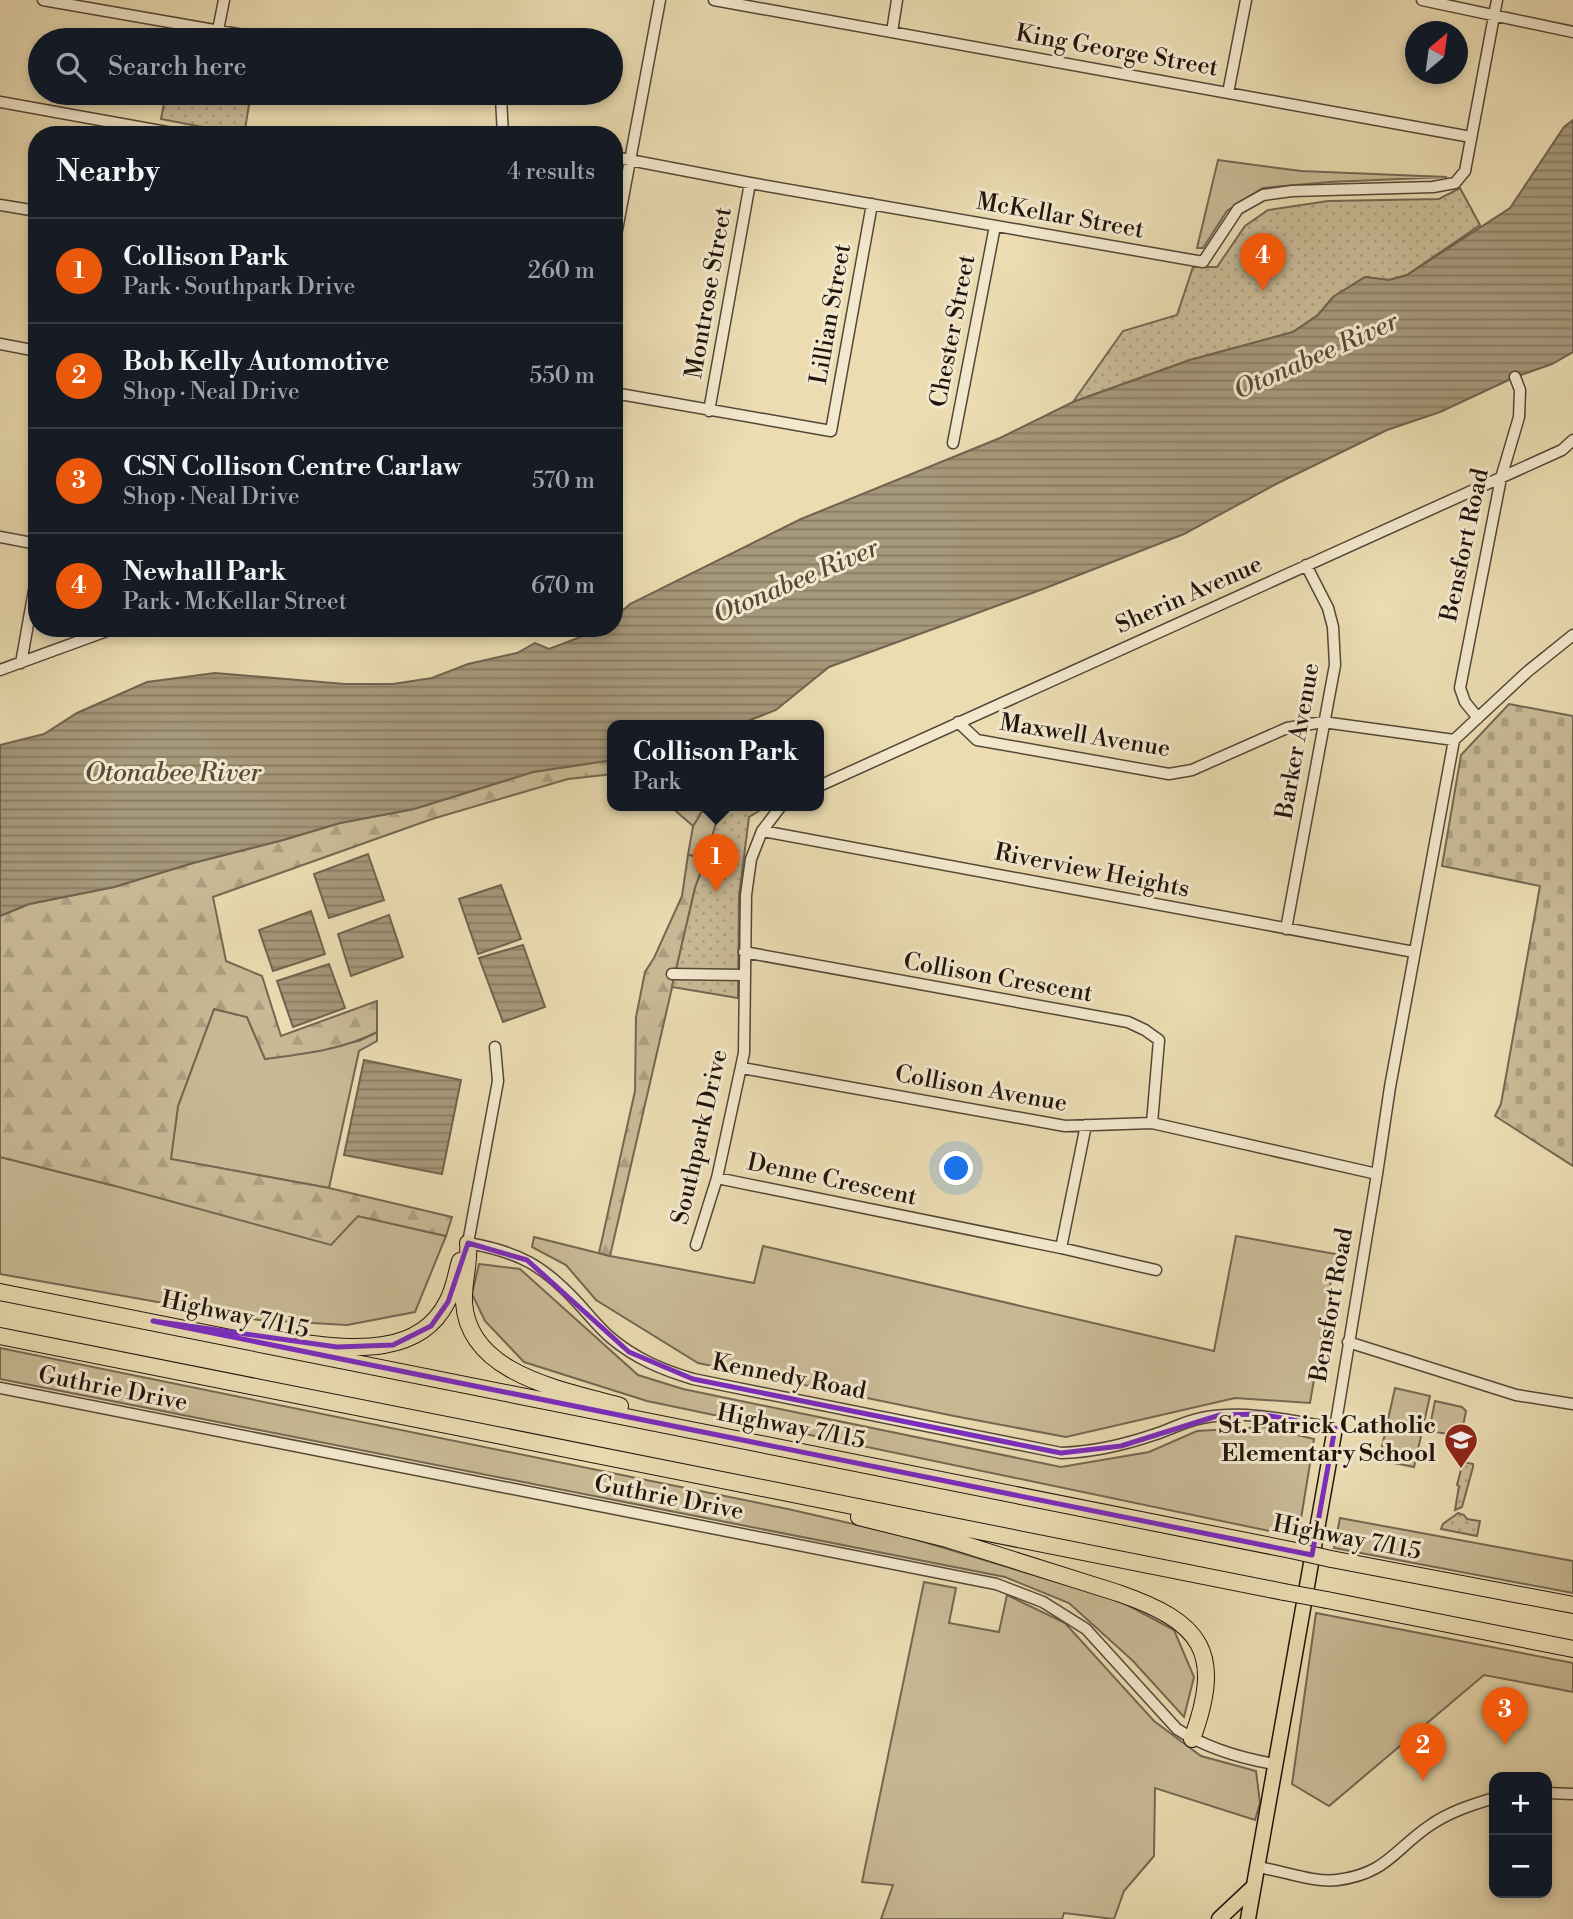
<!DOCTYPE html>
<meta charset="utf-8">
<style>
:root{--surface:#171b24;--page:#20242c;--text:#f1f3f6;--muted:#9ea1a6;--line:#363941;--accent:#ea580c}
body{margin:0;font-family:"Libre Bodoni",serif;background:var(--page);color:var(--text)}
.controls{position:absolute;right:21px;bottom:21px;display:grid;overflow:hidden;border-radius:14px;box-shadow:0 4px 10px #0003}
.controls button{width:63px;height:63px;display:grid;place-items:center;padding:0;border:0;border-bottom:2px solid var(--line);background:var(--surface);color:var(--text);font:35px sans-serif}
.compass{position:absolute;left:1405px;top:21px;width:63px;height:63px;border-radius:50%;background:var(--surface);box-shadow:0 4px 10px #0003;rotate:29deg}
.you{position:absolute;left:957px;top:1169px;width:24px;height:24px;margin:-18px;border:5px solid #fff;border-radius:50%;background:#1a73e8;box-shadow:0 0 0 10px #1a73e833}
.badge{display:grid;place-items:center;width:46px;height:46px;border-radius:50%;background:var(--accent);color:#fff;font-size:23px;font-weight:700}
.pin{position:absolute;translate:-50% -58px;filter:drop-shadow(0 2px 4px #0008)}
.pin::after{content:'';position:absolute;top:37px;width:24px;height:21px;background:inherit;clip-path:polygon(0 0,100% 0,50% 100%)}
.popup{position:absolute;left:607px;top:720px;width:217px;height:91px;box-sizing:border-box;display:grid;place-content:center;border-radius:14px;background:var(--surface);filter:drop-shadow(0 2px 5px #0005);font-size:23px;white-space:nowrap;color:var(--muted)}
.popup b{font-size:26px;color:var(--text)}
.popup::after{content:'';position:absolute;left:50%;top:100%;margin-left:-14px;border:14px solid transparent;border-top-color:var(--surface)}
.list{margin:0;padding:0;list-style:none}
h2{display:flex;justify-content:space-between;align-items:center;height:91px;margin:0;padding:0 28px;font-size:30px}
h2 small{font-size:23px;font-weight:400;color:var(--muted)}
.list li{display:grid;grid-template-columns:46px 1fr auto;gap:21px;align-items:center;box-sizing:border-box;height:105px;padding:0 28px;border-top:2px solid var(--line)}
.list b{display:block;font-size:26px;white-space:nowrap}
.list p{margin:0;font-size:23px;white-space:nowrap;color:var(--muted)}
.list em{font-size:23px;font-style:normal;color:var(--muted)}
.icon{flex:none;width:38px;height:38px;fill:none;stroke:currentColor;stroke-width:2;stroke-linecap:round;stroke-linejoin:round}
.map{position:relative;flex:none;width:1573px;height:1919px;overflow:hidden}
.search{position:absolute;background:var(--surface);box-shadow:0 4px 10px #0003;left:28px;top:28px;width:595px;height:77px;display:flex;align-items:center;gap:18px;box-sizing:border-box;padding:0 24px;border-radius:38px;color:var(--muted);font-size:26px}
.panel{position:absolute;background:var(--surface);box-shadow:0 4px 10px #0003;left:28px;top:126px;width:595px;height:511px;border-radius:28px}
.map>svg:first-child{display:block}
</style>
<div class="map">
<svg width="1573" height="1919" viewBox="0 0 1573 1919">
<defs>
<pattern id="forest-firs" width="22" height="20" patternUnits="userSpaceOnUse" patternTransform="scale(1.75)"><rect width="22" height="20" fill="#c9ba96"/><path d="M5 1l3.5 6h-7zM16 11l3.5 6h-7z" fill="#ac9f80"/></pattern>
<pattern id="cemetery-stones" width="16" height="16" patternUnits="userSpaceOnUse" patternTransform="scale(1.75)"><rect width="16" height="16" fill="#c9ba96"/><path d="M2 7V4a2 2 0 0 1 4 0v3zM10 15v-3a2 2 0 0 1 4 0v3z" fill="#ac9f80"/></pattern>
<pattern id="park-dots" width="8" height="8" patternUnits="userSpaceOnUse" patternTransform="scale(1.75)"><rect width="8" height="8" fill="#c9ba96"/><path d="M2 2h.1M6 6h.1" fill="none" stroke="#ac9f80" stroke-width="1.8" stroke-linecap="round"/></pattern>
<pattern id="water-rules" width="6" height="5" patternUnits="userSpaceOnUse" patternTransform="scale(1.75)"><rect width="6" height="5" fill="#a6987a"/><path d="M0 2.5h6" fill="none" stroke="#877b62"/></pattern>
</defs>
<rect width="100%" height="100%" fill="#ebdcb2"/>
<filter id="stains"><feTurbulence type="fractalNoise" baseFrequency=".00286" numOctaves="4"/><feColorMatrix values="0 0 0 0 .2 0 0 0 0 .09 0 0 0 0 .02 0 0 0 .5 -.17"/></filter>
<radialGradient id="worn" r=".72"><stop offset=".6" stop-color="#630" stop-opacity="0"/><stop offset="1" stop-color="#630" stop-opacity=".3"/></radialGradient>
<!-- grass -->
<path fill="#c9ba96" stroke="#756752" stroke-width="2" d="M1218 160 1301 171 1447 177 1330 182 1263 188 1227 211 1203 248H1197Z
M702 806H721L706 858 688 855 693 826 703 810Z
M214 1009 247 1017 265 1059 359 1041 377 1032V1041L359 1051 329 1188 170 1159 178 1106Z
M0 1157 115 1186 358 1216 446 1236 415 1312 347 1325 259 1320 0 1274Z
M1236 1236 1346 1256 1333 1269 1310 1403 1235 1398 1066 1437 954 1416 698 1363 596 1300 566 1265 532 1247 534 1237 610 1256 754 1283 763 1246 1214 1351Z
M479 1264 520 1269 638 1375 683 1389 1061 1467 1149 1452 1197 1431 1264 1427 1314 1439 1298 1537 647 1401 524 1362 485 1321 472 1294Z
M0 1348 788 1509 901 1535 1120 1601 1174 1630 1194 1677 1184 1717 1132 1660 1069 1603 1005 1577 0 1379Z
M1395 1388 1430 1396 1414 1467 1379 1460Z
M1435 1401 1462 1407 1466 1411 1461 1436 1429 1431Z
M1340 1518 1573 1561V1593L1334 1548Z
M924 1582 956 1588 949 1623 999 1632 1007 1595 1065 1623 1154 1721 1201 1756 1256 1771 1260 1803 1255 1820 1155 1788 1154 1856 1124 1891 1114 1919 1064 1913 1062 1919H881L893 1885 862 1882Z
M1316 1613 1573 1663V1692L1484 1675 1329 1806 1292 1784Z"/>
<!-- forest -->
<path fill="url(#forest-firs)" stroke="#756752" stroke-width="2" d="M613 760V774L568 779 432 819 213 897 226 961 262 976 281 1036 377 1001V1032C342 1050 303 1054 265 1059L247 1017 214 1009 178 1106 171 1159 329 1188 452 1217 446 1236 358 1216 331 1245 115 1186 0 1157V916L29 904 114 887 193 863 283 840 340 823 414 809 533 772Z
M670 806H702L703 810 693 826Z
M688 855 706 858 695 888 610 1256 599 1253 635 1091 636 1017 645 972 654 958 682 896Z"/>
<!-- cemetery -->
<path fill="url(#cemetery-stones)" stroke="#756752" stroke-width="2" d="M1509 704 1573 716V1166L1495 1116 1501 1104 1540 886 1442 866 1461 755Z"/>
<!-- park -->
<path fill="url(#park-dots)" stroke="#756752" stroke-width="2" d="M166 93H251L244 135 161 119Z
M1460 188 1480 225 1407 275 1389 280 1365 277 1333 297 1318 315 1293 332 1190 360 1073 402 1123 331 1177 315 1193 267H1217L1245 226 1268 210 1328 201 1439 199Z
M721 806H767L749 817 739 896 738 998 672 987 695 888 706 858Z
M1463 1462 1473 1464V1467L1462 1507 1455 1510 1459 1486 1457 1485Z
M1458 1513 1464 1515 1467 1519 1480 1521 1477 1536 1441 1529 1443 1524Z"/>
<!-- water -->
<path fill="url(#water-rules)" stroke="#71634e" stroke-width="2" d="M1573 120V352L1552 364 1515 377 1440 412 1387 430 1278 483 1184 534 1043 589 829 667 776 710 735 726H613V760L533 772 414 809 340 823 283 840 193 863 114 887 29 904 0 916V745L44 734 77 713 147 682 215 673 345 684H393L432 678 468 664 517 653 535 643 549 649 604 628H614V618L630 604 801 519 1000 438 1073 402 1190 360 1293 332 1318 315 1333 297 1365 277 1389 280 1407 275 1510 208 1564 127Z
M368 854 384 900 329 918 314 874Z
M501 885 521 939 478 954 459 899Z
M311 911 325 954 273 971 259 930Z
M389 915 403 957 351 976 338 934Z
M523 945 545 1007 503 1022 479 958Z
M329 964 345 1008 293 1027 277 981Z
M364 1060 461 1080 442 1174 344 1155Z"/>
<g fill="none" stroke-linecap="round" stroke-linejoin="round">
<!-- minor casing -->
<g stroke="#544636" stroke-width="13">
<path id="minor" d="M43 0 272 40
M714 0 1471 137
M1422 0 1573 32
M218 30 224 0
M892 32 897 0
M497 93 501 98 503 135
M1228 93 1246 0
M0 102 183 135
M614 157 750 183 1203 262 1238 209 1263 195 1292 191 1433 187 1455 183 1465 171 1497 0
M0 205 37 211
M614 246 660 0
M0 344 37 351
M614 393 831 431 872 204
M709 411 750 183
M953 443 995 226
M0 537 37 544
M21 663 37 574
M0 670 115 628
M1478 718 1465 702 1460 688 1501 478 1519 417 1520 390 1515 377
M958 722 977 740 1169 774 1192 770 1287 728 1323 722 1454 740
M1454 740 1527 672 1573 635
M819 786 1562 450 1573 440
M762 831 1414 952
M1286 929 1335 665 1333 627 1328 608 1306 565
M744 952 1128 1022 1145 1030 1159 1040 1152 1123
M672 974 744 975
M495 1047 498 1081 468 1243C519 1252 543 1265 578 1303 589 1315 599 1328 611 1338 636 1359 663 1370 693 1379L1061 1453C1095 1452 1124 1445 1156 1434 1171 1429 1186 1421 1202 1418 1247 1409 1290 1421 1335 1428L1377 1174 1390 1087 1454 740
M742 1068 1065 1126 1152 1123 1377 1174
M717 1178 1061 1248 1156 1270
M696 1245 717 1178 744 1053 746 895 751 859 762 831 781 806
M1061 1248 1086 1125
M1348 1342 1516 1395 1573 1404
M0 1388 996 1584 1043 1602 1086 1629 1177 1729C1206 1748 1240 1758 1274 1764
M1547 1793 1573 1794
M1257 1867C1281 1870 1313 1883 1337 1880 1386 1874 1394 1850 1429 1826 1449 1812 1471 1805 1494 1798"/>
</g>
<!-- major casing -->
<g stroke="#21140d" stroke-width="17">
<path id="major" d="M1219 1919 1253 1887
M1248 1919 1335 1428"/>
</g>
<!-- highway casing -->
<g stroke="#21140d" stroke-width="18">
<path id="highway" d="M468 1243C470 1263 463 1281 464 1302 468 1375 564 1390 620 1406
M0 1292 1291 1550
M0 1336 1284 1592
M303 1343C353 1349 420 1356 447 1302 454 1290 456 1274 460 1261
M859 1517 947 1539 1118 1593C1202 1622 1224 1652 1192 1739
M1331 1559 1573 1605
M1327 1600 1573 1649"/>
</g>
<!-- minor -->
<use href="#minor" stroke="#f2e8cd" stroke-width="10"/>
<!-- major -->
<use href="#major" stroke="#ebdcb2" stroke-width="14"/>
<!-- highway -->
<use href="#highway" stroke="#ebdcb2" stroke-width="16"/>
<!-- highway-bridge casing -->
<g stroke="#21140d" stroke-width="18" stroke-linecap="butt">
<path id="highway-bridge" d="M1291 1550 1331 1559
M1284 1592 1327 1600"/>
</g>
<!-- highway-bridge -->
<use href="#highway-bridge" stroke="#ebdcb2" stroke-width="16"/>
</g>
<!-- marked area -->
<path fill="none" stroke="#7b2cbf" stroke-width="5" stroke-linejoin="round" d="M468 1243 527 1260 629 1352 693 1379 1061 1453 1121 1446 1220 1415 1260 1414 1335 1428 1312 1555 153 1321 337 1347 393 1345 431 1326 448 1302Z"/>
<!-- icons -->
<defs>
<g id="school-pin" transform="scale(1.75)"><path d="M0 17L-7.5 6A9.5 9.5 0 1 1 7.5 6Z" fill="#8f2418" stroke="#f2e8cd"/><path d="M0-5L7-2L0 1L-7-2ZM-4 1L0 2.5L4 1V4Q0 6-4 4Z" fill="#fff"/></g>
</defs>
<g fill-rule="evenodd">
<use href="#school-pin" x="1461" y="1440"/>
</g>
<g text-anchor="middle" dominant-baseline="central" stroke-width="6" stroke-linejoin="round" paint-order="stroke">
<!-- street labels -->
<g font-size="24" fill="#21140d" stroke="#f2e8cd">
<text transform="translate(1117 51) rotate(10)">King George Street</text>
<text transform="translate(1060 216) rotate(10)">McKellar Street</text>
<text transform="translate(709 293) rotate(-80)">Montrose Street</text>
<text transform="translate(831 314) rotate(-80)">Lillian Street</text>
<text transform="translate(953 331) rotate(-79)">Chester Street</text>
<text transform="translate(1465 545) rotate(-78)">Bensfort Road</text>
<text transform="translate(1189 595) rotate(-24)">Sherin Avenue</text>
<text transform="translate(1085 736) rotate(9)">Maxwell Avenue</text>
<text transform="translate(1298 741) rotate(-80)">Barker Avenue</text>
<text transform="translate(1092 871) rotate(11)">Riverview Heights</text>
<text transform="translate(998 978) rotate(10)">Collison Crescent</text>
<text transform="translate(981 1089) rotate(10)">Collison Avenue</text>
<text transform="translate(700 1137) rotate(-77)">Southpark Drive</text>
<text transform="translate(832 1180) rotate(12)">Denne Crescent</text>
<text transform="translate(1332 1305) rotate(-80)">Bensfort Road</text>
<text transform="translate(235 1315) rotate(12)">Highway 7/115</text>
<text transform="translate(789 1377) rotate(11)">Kennedy Road</text>
<text transform="translate(113 1389) rotate(11)">Guthrie Drive</text>
<text transform="translate(791 1427) rotate(11)">Highway 7/115</text>
<text transform="translate(669 1498) rotate(11)">Guthrie Drive</text>
<text transform="translate(1347 1538) rotate(11)">Highway 7/115</text>
</g>
<!-- poi labels -->
<g font-size="24" font-weight="bold" fill="#21140d" stroke="#f2e8cd" text-anchor="end">
<text x="1436" y="1426">St. Patrick Catholic<tspan x="1436" dy="28">Elementary School</tspan></text>
</g>
<!-- water labels -->
<g font-size="26" font-style="italic" fill="#564939" stroke="#f2e8cd">
<text transform="translate(1316 356) rotate(-24)">Otonabee River</text>
<text transform="translate(796 581) rotate(-23)">Otonabee River</text>
<text x="173" y="773">Otonabee River</text>
</g>
</g>
<rect width="100%" height="100%" filter="url(#stains)"/>
<rect width="100%" height="100%" fill="url(#worn)"/>
</svg>
<div class="controls">
<button>+</button>
<button>−</button>
</div>
<svg class="compass" viewBox="-18 -18 36 36"><path d="M0-13l5 13h-10z" fill="#e53935"/><path d="M0 13l5-13h-10z" fill="#9ea1a6"/></svg>
<div class="you"></div>
<div class="pin badge" style="left:716px;top:892px">1</div>
<div class="popup"><b>Collison Park</b>Park</div>
<div class="pin badge" style="left:1423px;top:1781px">2</div>
<div class="pin badge" style="left:1505px;top:1745px">3</div>
<div class="pin badge" style="left:1263px;top:291px">4</div>
<div class="search"><svg class="icon" aria-label="search" viewBox="0 0 24 24"><circle cx="10" cy="10" r="6"/><path d="M15 15l6 6"/></svg>Search here</div>
<section class="panel">
<h2>Nearby<small>4 results</small></h2>
<ul class="list">
<li><span class="badge">1</span><div><b>Collison Park</b><p>Park · Southpark Drive</p></div><em>260 m</em></li>
<li><span class="badge">2</span><div><b>Bob Kelly Automotive</b><p>Shop · Neal Drive</p></div><em>550 m</em></li>
<li><span class="badge">3</span><div><b>CSN Collison Centre Carlaw</b><p>Shop · Neal Drive</p></div><em>570 m</em></li>
<li><span class="badge">4</span><div><b>Newhall Park</b><p>Park · McKellar Street</p></div><em>670 m</em></li>
</ul>
</section>
</div>
